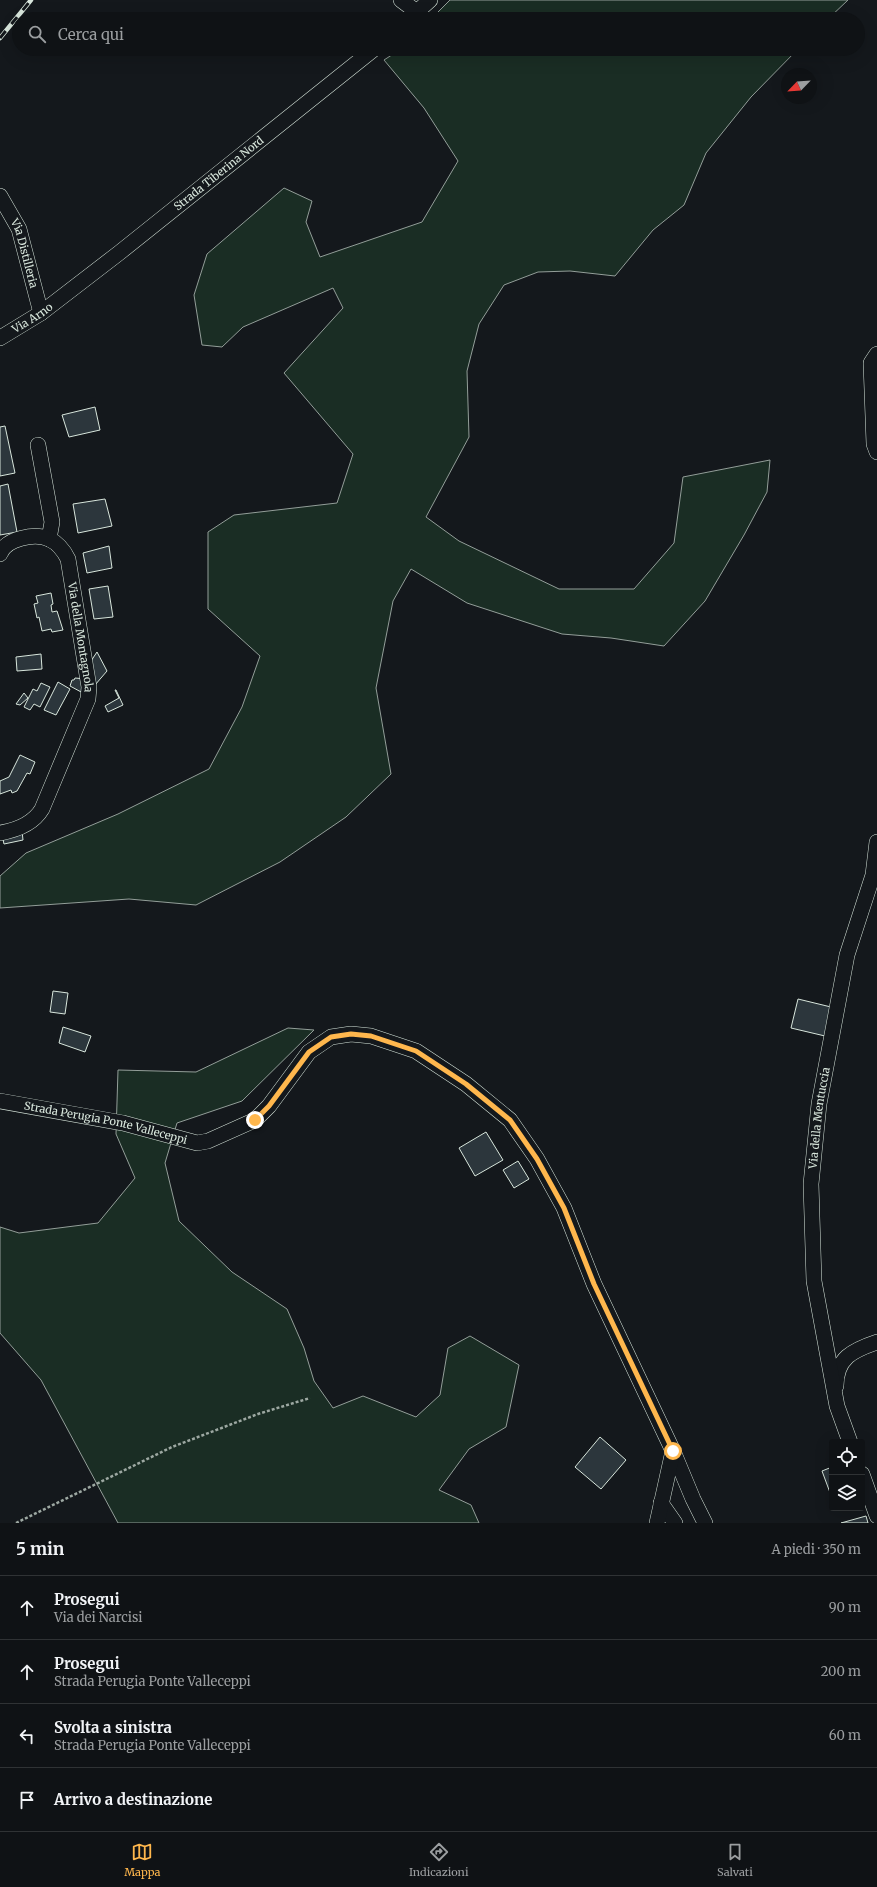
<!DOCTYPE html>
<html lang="it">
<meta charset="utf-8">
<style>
:root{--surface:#0f1215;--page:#1d2022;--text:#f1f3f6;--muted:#9b9ea0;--line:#2f3234;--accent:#ffb74d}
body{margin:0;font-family:Merriweather,serif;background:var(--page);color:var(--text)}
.controls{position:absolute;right:12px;bottom:12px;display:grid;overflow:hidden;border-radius:4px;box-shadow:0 4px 16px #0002}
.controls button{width:36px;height:36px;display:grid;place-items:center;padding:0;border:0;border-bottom:1px solid var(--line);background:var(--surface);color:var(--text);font:20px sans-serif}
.compass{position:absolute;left:781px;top:68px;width:36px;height:36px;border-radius:50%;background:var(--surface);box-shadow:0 4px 16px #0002;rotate:245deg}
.stop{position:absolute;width:12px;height:12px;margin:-9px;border:3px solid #ffb74d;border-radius:50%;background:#fff}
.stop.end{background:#ffb74d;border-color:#fff;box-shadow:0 1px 4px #0008}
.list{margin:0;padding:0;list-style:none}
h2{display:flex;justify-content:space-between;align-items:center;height:52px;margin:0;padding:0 16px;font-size:17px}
h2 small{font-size:13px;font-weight:400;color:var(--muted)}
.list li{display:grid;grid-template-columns:26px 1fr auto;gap:12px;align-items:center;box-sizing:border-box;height:64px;padding:0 16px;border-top:1px solid var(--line)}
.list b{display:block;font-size:15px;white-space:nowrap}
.list p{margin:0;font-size:13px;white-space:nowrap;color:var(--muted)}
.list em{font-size:13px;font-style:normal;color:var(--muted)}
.icon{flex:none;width:22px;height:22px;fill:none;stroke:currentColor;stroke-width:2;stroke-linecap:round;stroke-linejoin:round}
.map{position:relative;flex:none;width:877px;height:1523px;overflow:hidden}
.search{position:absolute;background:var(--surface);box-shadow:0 4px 16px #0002;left:12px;right:12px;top:12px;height:44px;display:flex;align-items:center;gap:10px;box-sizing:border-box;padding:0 14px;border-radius:22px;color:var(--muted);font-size:15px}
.sheet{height:308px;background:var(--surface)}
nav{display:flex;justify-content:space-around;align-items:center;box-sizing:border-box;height:56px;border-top:1px solid var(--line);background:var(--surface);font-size:11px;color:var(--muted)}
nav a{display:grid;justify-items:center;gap:2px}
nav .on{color:var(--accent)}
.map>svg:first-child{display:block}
</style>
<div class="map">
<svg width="877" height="1523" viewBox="0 0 877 1523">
<rect width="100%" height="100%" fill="#14181c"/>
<!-- green -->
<path fill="#1a2d24" stroke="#939e99" d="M450 0H848L828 19H431Z
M401 49H798L751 97 706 153 684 205 653 230 615 276 570 271 538 272 504 285 479 324 467 371 469 437 426 517 459 541 559 589H634L674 543 683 477 770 460 767 492 744 535 705 601 664 646 611 638 562 634 467 603 411 569 393 601 376 688 391 774 346 817 280 862 196 905 129 899 0 908V876L26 853 118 814 209 769 242 707 260 656 208 609V532L234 515 337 503 353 454 284 373 343 308 333 288 243 327 222 347 202 345 194 295 207 254 284 188 312 201 306 222 320 257 422 222 458 161 424 108 384 60Z
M288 1028 314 1030 242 1101 177 1123 165 1163 179 1221 232 1272 287 1309 304 1348 314 1381 333 1408 363 1396 416 1417 440 1395 448 1348 470 1336 519 1365 506 1427 469 1449 439 1490 471 1505 479 1523H118L41 1380 0 1333V1227L19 1233 98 1223 135 1178 116 1134 118 1070 196 1072Z"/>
<!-- building -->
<path fill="#2c363c" stroke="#d8e6dc" d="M95 407 100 430 69 437 62 415Z
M5 426 15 473 0 476V427Z
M8 484 17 532 0 535V486Z
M105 499 112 526 78 533 73 504Z
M109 546 112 568 87 573 83 553Z
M108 586 113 617 94 619 89 589Z
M51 593 53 604 51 605 52 612 57 611 63 630 52 632 51 629 42 631 39 617 37 618 34 604 38 603 36 596Z
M97 652 107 671 95 685 90 679 95 675 90 670 89 664Z
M41 654 42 669 17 671 16 657Z
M75 678 86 679 83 693 70 686 72 680H74Z
M58 682 70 689 56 715 44 710Z
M41 683 50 687 40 707 34 704 30 710 24 707 33 689 37 691Z
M115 690H116L123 705 108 712 105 706 119 698Z
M24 693 28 698 20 705 16 704Z
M20 755 35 762 30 774 27 773 17 791 12 793 11 790 0 794V781L9 777Z
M22 831 23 840 4 844 2 835Z
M53 991 68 993 65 1014 50 1012Z
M798 999 831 1007 825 1036 791 1028Z
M63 1027 91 1036 85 1052 59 1043Z
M486 1132 503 1160 475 1176 459 1148Z
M518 1161 529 1179 514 1188 503 1170Z
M600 1437 626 1460 601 1489 575 1467Z
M832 1467V1498L822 1471Z
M866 1516 868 1523H841Z"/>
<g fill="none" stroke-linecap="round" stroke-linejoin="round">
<!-- minor casing -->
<g stroke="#d8e6dc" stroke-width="16">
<g id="minor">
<path d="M401 0 417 12"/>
<path d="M409 19 430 0"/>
<path id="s1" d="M0 196 19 229 41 313"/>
<path id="s2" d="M0 338 41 313 119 253 374 49"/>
<path d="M877 354 871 363 874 444 877 452"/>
<path d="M38 445 52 522 49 539"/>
<path id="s3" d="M0 554C6 538 35 533 49 539 58 543 64 551 68 559L89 687 88 699 42 809C33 824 17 830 0 833"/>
<path id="s4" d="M0 1101 123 1123 197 1143 208 1141 255 1120 269 1106 309 1052 331 1037 351 1034 371 1036 416 1051 466 1084 510 1120 537 1159 564 1208 594 1284 673 1451 693 1499 705 1523"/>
<path d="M836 1386C836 1358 853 1350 877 1342"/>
<path id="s5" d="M850 1442 837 1406 814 1281 811 1184 819 1104 847 955 873 875 877 842"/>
<path d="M862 1474 877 1516"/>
<path d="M661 1503 675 1523"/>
<path d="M657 1523 673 1451"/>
</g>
</g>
<!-- path -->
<path stroke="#9da8a2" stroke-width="2.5" stroke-dasharray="3 2" stroke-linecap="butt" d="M16 1523 172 1447 258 1414 310 1398"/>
<!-- minor -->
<use href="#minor" stroke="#14181c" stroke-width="15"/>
<!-- rail casing -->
<g stroke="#d8e6dc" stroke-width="4.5">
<path id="rail" d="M0 38 31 0"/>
</g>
<!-- rail -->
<use href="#rail" stroke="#14181c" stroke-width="3" stroke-dasharray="9" stroke-linecap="butt"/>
</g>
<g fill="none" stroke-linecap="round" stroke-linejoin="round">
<!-- route -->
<path stroke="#ffb74d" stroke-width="5" d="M255 1120 269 1106 309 1052 331 1037 351 1034 371 1036 416 1051 466 1084 510 1120 537 1159 564 1208 594 1284 673 1451"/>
</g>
<g text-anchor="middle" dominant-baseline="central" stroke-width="3" stroke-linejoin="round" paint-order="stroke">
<!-- street labels -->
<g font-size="11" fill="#d8e6dc" stroke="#14181c">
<text stroke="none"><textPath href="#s2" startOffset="274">Strada Tiberina Nord</textPath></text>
<text stroke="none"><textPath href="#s1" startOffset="63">Via Distilleria</textPath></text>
<text stroke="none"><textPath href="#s2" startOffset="38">Via Arno</textPath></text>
<text stroke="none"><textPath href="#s3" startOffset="163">Via della Montagnola</textPath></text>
<text stroke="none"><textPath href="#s5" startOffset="329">Via della Mentuccia</textPath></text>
<text stroke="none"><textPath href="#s4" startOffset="108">Strada Perugia Ponte Valleceppi</textPath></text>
</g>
</g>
</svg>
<div class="controls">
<button><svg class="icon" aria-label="locate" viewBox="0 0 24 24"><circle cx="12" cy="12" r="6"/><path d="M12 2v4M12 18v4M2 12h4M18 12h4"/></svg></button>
<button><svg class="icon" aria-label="layers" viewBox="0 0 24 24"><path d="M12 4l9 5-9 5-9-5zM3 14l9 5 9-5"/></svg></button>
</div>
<svg class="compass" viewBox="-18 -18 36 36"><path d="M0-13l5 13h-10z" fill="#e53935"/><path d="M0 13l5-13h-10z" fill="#9b9ea0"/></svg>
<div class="stop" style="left:673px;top:1451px"></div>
<div class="stop end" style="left:255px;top:1120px"></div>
<div class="search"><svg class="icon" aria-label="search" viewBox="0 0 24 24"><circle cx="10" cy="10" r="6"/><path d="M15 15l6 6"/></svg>Cerca qui</div>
</div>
<section class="sheet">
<h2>5 min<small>A piedi · 350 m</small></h2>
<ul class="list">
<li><svg class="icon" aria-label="ahead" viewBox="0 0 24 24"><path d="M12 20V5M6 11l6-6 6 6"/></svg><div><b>Prosegui</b><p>Via dei Narcisi</p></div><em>90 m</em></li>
<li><svg class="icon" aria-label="ahead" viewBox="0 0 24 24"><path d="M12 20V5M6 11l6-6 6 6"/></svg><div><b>Prosegui</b><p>Strada Perugia Ponte Valleceppi</p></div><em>200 m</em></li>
<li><svg class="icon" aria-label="left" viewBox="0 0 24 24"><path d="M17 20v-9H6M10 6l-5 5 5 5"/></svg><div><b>Svolta a sinistra</b><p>Strada Perugia Ponte Valleceppi</p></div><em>60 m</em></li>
<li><svg class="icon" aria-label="arrive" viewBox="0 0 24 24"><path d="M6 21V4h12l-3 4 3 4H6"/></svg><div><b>Arrivo a destinazione</b></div></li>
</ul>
</section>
<nav>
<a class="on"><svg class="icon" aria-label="map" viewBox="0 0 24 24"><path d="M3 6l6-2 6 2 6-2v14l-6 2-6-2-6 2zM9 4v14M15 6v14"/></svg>Mappa</a>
<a><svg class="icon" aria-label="directions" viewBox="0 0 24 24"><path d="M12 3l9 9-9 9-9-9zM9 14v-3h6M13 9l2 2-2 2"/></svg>Indicazioni</a>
<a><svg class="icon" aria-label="saved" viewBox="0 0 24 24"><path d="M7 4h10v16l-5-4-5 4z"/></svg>Salvati</a>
</nav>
